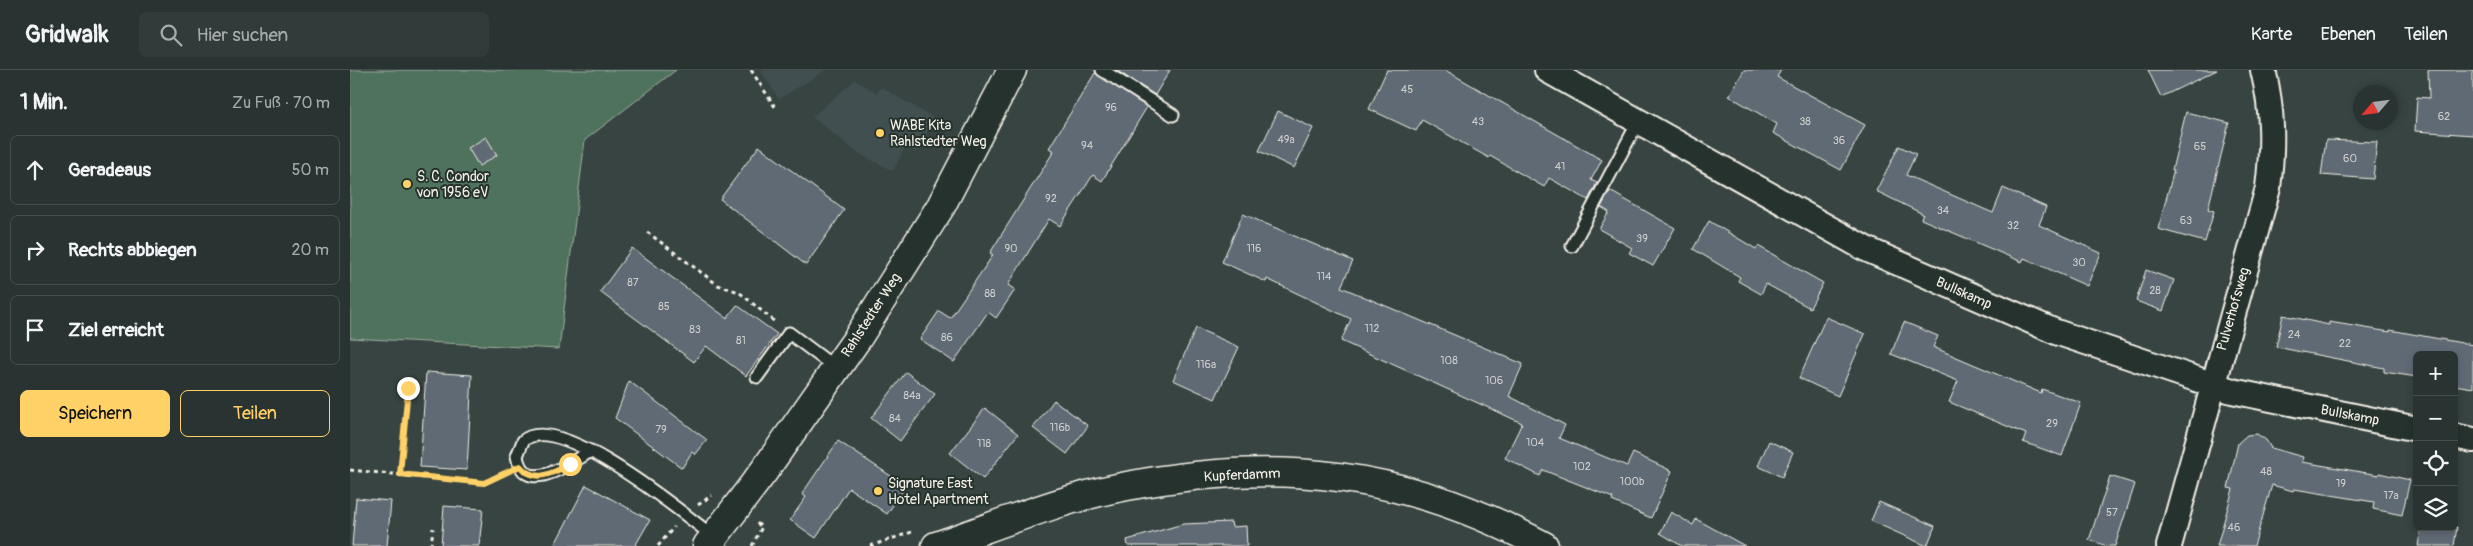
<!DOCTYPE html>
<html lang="de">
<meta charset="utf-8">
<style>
:root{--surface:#293332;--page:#313b3a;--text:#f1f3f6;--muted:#a5aaac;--line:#454e4d;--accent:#ffd166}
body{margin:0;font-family:Pangolin,sans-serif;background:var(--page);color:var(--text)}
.controls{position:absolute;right:15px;bottom:15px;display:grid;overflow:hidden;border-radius:8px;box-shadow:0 2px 8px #0003}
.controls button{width:45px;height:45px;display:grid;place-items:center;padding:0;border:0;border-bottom:1px solid var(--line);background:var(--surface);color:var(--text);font:25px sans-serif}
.compass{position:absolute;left:2003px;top:15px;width:45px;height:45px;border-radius:50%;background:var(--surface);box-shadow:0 2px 8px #0003;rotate:242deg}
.stop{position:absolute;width:15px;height:15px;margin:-11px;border:4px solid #ffd166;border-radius:50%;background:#fff}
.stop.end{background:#ffd166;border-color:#fff;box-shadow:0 1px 5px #0008}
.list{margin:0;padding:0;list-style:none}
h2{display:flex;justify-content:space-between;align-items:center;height:65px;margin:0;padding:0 20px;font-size:21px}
h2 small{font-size:16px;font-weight:400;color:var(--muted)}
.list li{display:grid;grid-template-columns:32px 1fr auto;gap:15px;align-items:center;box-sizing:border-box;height:70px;margin:0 10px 10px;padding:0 10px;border:1px solid var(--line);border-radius:8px}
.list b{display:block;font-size:19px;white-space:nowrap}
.list em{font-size:16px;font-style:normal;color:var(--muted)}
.actions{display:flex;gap:10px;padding:15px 20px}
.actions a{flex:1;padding:11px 0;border:1px solid var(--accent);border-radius:8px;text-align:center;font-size:18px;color:var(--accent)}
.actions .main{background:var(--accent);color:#111}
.icon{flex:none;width:28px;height:28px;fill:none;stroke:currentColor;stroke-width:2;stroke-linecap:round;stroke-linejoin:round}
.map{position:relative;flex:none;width:2123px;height:476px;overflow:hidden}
header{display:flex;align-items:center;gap:30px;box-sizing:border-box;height:70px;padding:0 25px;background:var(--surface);border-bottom:1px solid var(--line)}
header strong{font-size:24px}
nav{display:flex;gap:28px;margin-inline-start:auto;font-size:18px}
.search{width:350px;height:45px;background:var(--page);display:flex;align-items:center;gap:12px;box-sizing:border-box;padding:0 18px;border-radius:8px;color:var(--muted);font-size:19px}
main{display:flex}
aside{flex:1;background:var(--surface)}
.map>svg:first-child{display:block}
</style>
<header>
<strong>Gridwalk</strong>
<div class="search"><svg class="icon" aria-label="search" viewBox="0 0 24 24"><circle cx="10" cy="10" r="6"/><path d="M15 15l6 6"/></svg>Hier suchen</div>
<nav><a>Karte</a><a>Ebenen</a><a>Teilen</a></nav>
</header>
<main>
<aside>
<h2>1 Min.<small>Zu Fuß · 70 m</small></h2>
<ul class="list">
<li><svg class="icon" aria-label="ahead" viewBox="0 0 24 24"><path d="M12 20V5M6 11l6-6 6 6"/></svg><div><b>Geradeaus</b></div><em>50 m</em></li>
<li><svg class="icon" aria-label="right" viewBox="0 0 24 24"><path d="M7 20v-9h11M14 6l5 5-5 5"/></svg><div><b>Rechts abbiegen</b></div><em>20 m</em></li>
<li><svg class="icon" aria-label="arrive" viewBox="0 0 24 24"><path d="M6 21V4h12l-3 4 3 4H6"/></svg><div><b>Ziel erreicht</b></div></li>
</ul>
<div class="actions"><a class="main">Speichern</a><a>Teilen</a></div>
</aside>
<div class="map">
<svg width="2123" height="476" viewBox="0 0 2123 476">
<rect width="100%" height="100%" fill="#374442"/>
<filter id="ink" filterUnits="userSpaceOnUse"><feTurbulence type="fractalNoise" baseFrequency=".02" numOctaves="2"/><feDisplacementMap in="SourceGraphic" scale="10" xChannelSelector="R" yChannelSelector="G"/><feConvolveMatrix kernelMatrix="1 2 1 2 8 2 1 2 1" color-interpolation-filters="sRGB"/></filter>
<g filter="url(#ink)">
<!-- built -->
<path fill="#434f51" d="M410 0H476L429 29Z
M505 10 527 23 531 17 585 49 566 82 555 77 543 101 508 83 462 47Z"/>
<!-- green -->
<path fill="#50725d" stroke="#a2b2a2" d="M0 0H326L235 70 209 279 0 268Z"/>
<!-- building -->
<path fill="#606a74" stroke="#f4f1e8" d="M766 0H820L805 25Z
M1037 0H1095L1252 90 1241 110 1247 113 1238 130 1199 108 1194 117 1140 86 1139 88 1072 50 1066 61 1019 39Z
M1394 0H1431L1427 7 1515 55 1491 100 1423 63 1427 54 1379 26Z
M1798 0H1867L1811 27Z
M2078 0H2123V65L2065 61 2067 27 2079 28Z
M745 3 797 37 752 111 743 105 710 156 699 149 658 215 665 220 646 248 638 242 604 292 570 269 589 241 600 248 643 185 640 183 704 81 699 78Z
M928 41 963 58 944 98 909 81Z
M1836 42 1879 53 1858 139 1864 141 1855 172 1808 159 1824 100H1822Z
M136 67 147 85 129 96 118 78Z
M1976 70 2027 72 2023 109 1971 105Z
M409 76 494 140 456 195 370 129Z
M1549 76 1566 84 1556 105 1643 143 1653 118 1696 137 1689 155 1751 183 1737 216 1674 188 1672 192 1571 149 1573 144 1526 121Z
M1260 121 1325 158 1303 196 1279 183 1282 178 1249 159 1259 142 1251 137Z
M893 144 1003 191 991 217 1173 294 1159 326 1215 355 1209 368 1277 396 1283 383 1322 401 1301 448 1262 431 1263 428 1193 400 1190 406 1155 388 1172 353 991 271 1001 249 917 209 916 212 872 192Z
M1359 151 1406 179 1408 176 1473 213 1460 238 1416 214 1411 224 1388 211 1390 207 1343 179Z
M282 178 377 248 387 235 427 264 396 306 356 276 344 292 250 222Z
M1796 200 1824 210 1813 241 1786 231Z
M1933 245 1979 255V252L2040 262V260L2123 275V318L2104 315V285H2067V307L2034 302V298L1926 277Z
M1476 247 1515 264 1488 326 1449 308Z
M1554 252 1588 266 1583 277 1691 323 1692 319 1731 333 1712 386 1673 372 1676 364 1599 332 1608 311 1541 284Z
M846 258 889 277 865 329 823 310Z
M76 302 122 305 117 400 70 397Z
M556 302 585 324 550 371 521 348Z
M279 311 357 370 345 385 342 382 332 398 265 348Z
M704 330 738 356 717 384 683 358Z
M635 338 668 364 633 409 600 383Z
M1907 364 1916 370 1921 378 1953 387 1952 392 2029 405V403L2060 410 2052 445 2023 439 2024 432 1944 419 1943 421 1922 415 1904 476H1867L1883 419 1878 418 1888 373 1897 365Z
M488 371 556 416 537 444 499 418 466 468 440 450 456 427 452 424Z
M1419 371 1443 382 1432 407 1408 396Z
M1760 406 1785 414 1765 476H1757L1739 470Z
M236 415 300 450 285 476H204Z
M6 428 41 431 37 476H2Z
M1529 432 1585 456 1577 476 1521 451Z
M94 436 133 439 129 476H91Z
M1321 442 1343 455 1346 449 1395 476H1332L1310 463Z
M881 452 882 457 896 456 897 476H778L777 470 833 454Z
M2071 457H2107L2104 476H2068Z"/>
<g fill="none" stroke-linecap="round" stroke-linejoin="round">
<!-- service casing -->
<g stroke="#f4f1e8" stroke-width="15">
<path id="service" d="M752 0 823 45
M1222 176 1288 52
M407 307 439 263 487 299
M241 381C222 392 174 428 167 386L173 371C207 339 334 444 364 467"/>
</g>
<!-- minor casing -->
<g stroke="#f4f1e8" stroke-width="28">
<path id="minor" d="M1197 0 1516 179 1706 262 1882 321 2067 359
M2104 366 2123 370
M1819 476 1918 118C1923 77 1923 40 1913 0"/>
</g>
<!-- tertiary casing -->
<g stroke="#f4f1e8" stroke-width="31">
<path id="tertiary" d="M586 476C648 455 712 428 777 416 930 387 1056 402 1194 476"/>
</g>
<!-- secondary casing -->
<g stroke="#f4f1e8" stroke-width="31">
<path id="secondary" d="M357 476 414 401 507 269 591 136 662 0"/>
</g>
<!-- path -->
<path stroke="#f4f1e8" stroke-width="3" stroke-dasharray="4 4" stroke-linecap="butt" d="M401 0 425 37
M297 162 368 215 389 222 425 252
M0 400 134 413 156 402
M50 404 58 318
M348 435 362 425
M81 476 83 458
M308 476 324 457
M402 476 412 457 405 452
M520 476 565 461"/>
<!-- service -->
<use href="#service" stroke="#26332d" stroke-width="11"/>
<!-- minor -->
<use href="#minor" stroke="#26332d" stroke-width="24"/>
<!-- tertiary -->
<use href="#tertiary" stroke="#26332d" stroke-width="28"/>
<!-- secondary -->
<use href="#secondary" stroke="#26332d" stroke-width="28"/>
</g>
</g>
<g fill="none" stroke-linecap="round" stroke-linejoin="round" filter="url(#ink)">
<!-- route -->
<path stroke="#ffd166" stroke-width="6" d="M58 318 50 404 134 413 170 396C185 414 203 403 220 394"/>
</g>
<!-- markers -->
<g fill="#ffd166" stroke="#26332d" stroke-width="2">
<circle cx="530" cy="63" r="5"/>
<circle cx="57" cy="114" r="5"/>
<circle cx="528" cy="421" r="5"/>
</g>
<g text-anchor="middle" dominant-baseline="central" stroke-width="4" stroke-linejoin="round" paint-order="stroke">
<!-- number labels -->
<g font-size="11" fill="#cfcfcb">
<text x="1057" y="19">45</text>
<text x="761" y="37">96</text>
<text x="2094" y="46">62</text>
<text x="1128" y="51">43</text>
<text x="1455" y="51">38</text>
<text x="936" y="69">49a</text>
<text x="1489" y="70">36</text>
<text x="737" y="75">94</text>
<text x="1850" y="76">65</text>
<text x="2000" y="88">60</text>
<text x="1210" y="96">41</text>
<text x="701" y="128">92</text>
<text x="1593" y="140">34</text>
<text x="1836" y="150">63</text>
<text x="1663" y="155">32</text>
<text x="1292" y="168">39</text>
<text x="661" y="178">90</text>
<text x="904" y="178">116</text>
<text x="1729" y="192">30</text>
<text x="974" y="206">114</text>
<text x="283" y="212">87</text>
<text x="1805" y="220">28</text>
<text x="640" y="223">88</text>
<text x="314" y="236">85</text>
<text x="1022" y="258">112</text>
<text x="345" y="259">83</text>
<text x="1944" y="264">24</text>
<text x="597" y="267">86</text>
<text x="391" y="270">81</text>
<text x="1995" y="273">22</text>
<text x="1099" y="290">108</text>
<text x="856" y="294">116a</text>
<text x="1144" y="310">106</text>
<text x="562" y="325">84a</text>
<text x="545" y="348">84</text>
<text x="1702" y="353">29</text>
<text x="710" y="357">116b</text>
<text x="311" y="359">79</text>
<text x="1185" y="372">104</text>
<text x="634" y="373">118</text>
<text x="1232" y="396">102</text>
<text x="1916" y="401">48</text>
<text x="1282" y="411">100b</text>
<text x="1991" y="413">19</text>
<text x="2041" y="425">17a</text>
<text x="1762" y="442">57</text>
<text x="1884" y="457">46</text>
</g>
<!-- poi labels -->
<g font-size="14" fill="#f4f1e8" stroke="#26332d" text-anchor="start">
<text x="540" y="55">WABE Kita<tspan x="540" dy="16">Rahlstedter Weg</tspan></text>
<text x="67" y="106">S. C. Condor<tspan x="67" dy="16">von 1956 eV</tspan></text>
<text x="538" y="413">Signature East<tspan x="538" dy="16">Hotel Apartment</tspan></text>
</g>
<!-- street labels -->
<g font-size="14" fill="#f4f1e8" stroke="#26332d">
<text transform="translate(1614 223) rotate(24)">Bullskamp</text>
<text transform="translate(1883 239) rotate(-74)">Pulverhofsweg</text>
<text transform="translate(521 245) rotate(-57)">Rahlstedter Weg</text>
<text transform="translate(2000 345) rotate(11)">Bullskamp</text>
<text transform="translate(892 405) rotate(-3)">Kupferdamm</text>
</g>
</g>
</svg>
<div class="controls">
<button>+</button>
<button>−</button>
<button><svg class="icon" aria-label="locate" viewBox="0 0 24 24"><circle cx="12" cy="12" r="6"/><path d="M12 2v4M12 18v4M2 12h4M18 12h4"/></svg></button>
<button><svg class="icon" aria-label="layers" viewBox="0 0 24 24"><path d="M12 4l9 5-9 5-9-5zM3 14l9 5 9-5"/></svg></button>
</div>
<svg class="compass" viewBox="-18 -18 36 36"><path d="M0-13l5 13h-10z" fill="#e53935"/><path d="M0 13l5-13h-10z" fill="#a5aaac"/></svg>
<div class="stop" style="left:220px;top:394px"></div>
<div class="stop end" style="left:58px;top:318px"></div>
</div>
</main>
